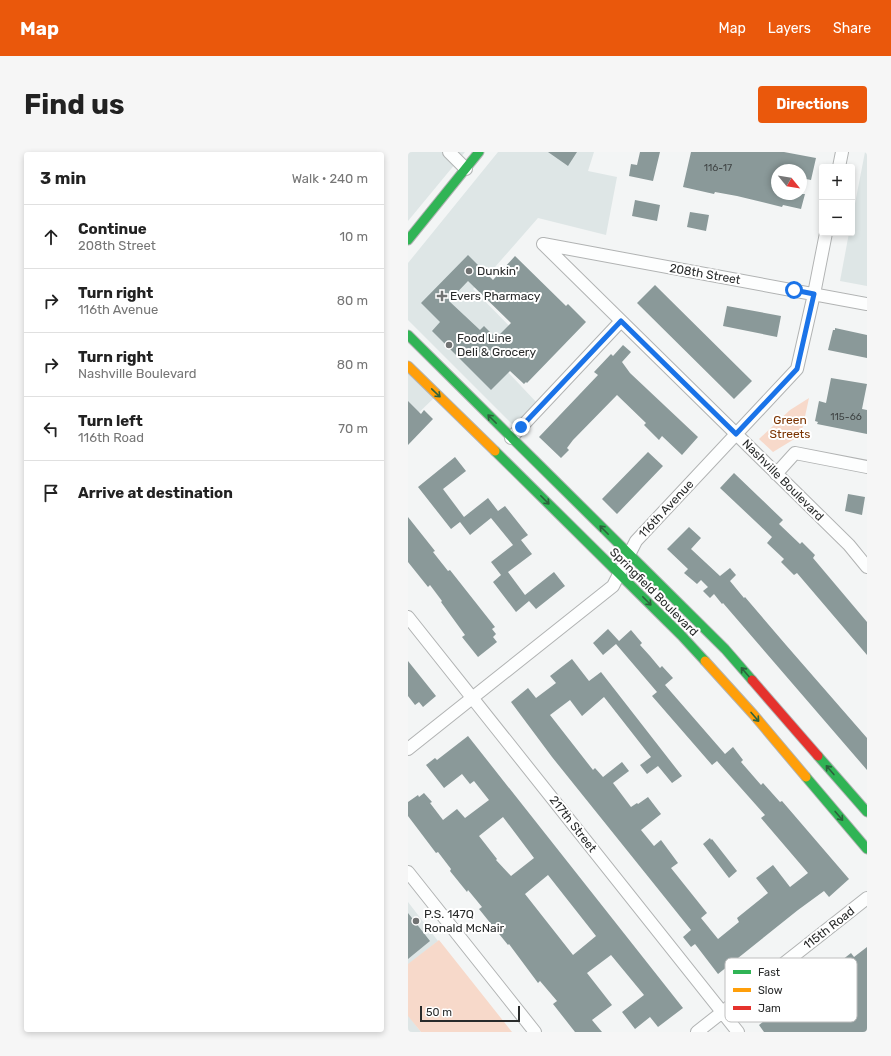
<!DOCTYPE html>
<meta charset="utf-8">
<style>
:root{--surface:#fff;--page:#f6f6f6;--text:#222;--muted:#767676;--line:#e0e0e0;--accent:#ea580c}
body{margin:0;font-family:Rubik,sans-serif;background:var(--page);color:var(--text)}
.controls{position:absolute;right:12px;top:12px;display:grid;overflow:hidden;border-radius:4px;box-shadow:0 2px 6px #0003}
.controls button{width:36px;height:36px;display:grid;place-items:center;padding:0;border:0;border-bottom:1px solid var(--line);background:var(--surface);color:var(--text);font:20px sans-serif}
.compass{position:absolute;left:363px;top:12px;width:36px;height:36px;border-radius:50%;background:var(--surface);box-shadow:0 2px 6px #0003;rotate:120deg}
.scale{position:absolute;left:12px;bottom:10px;width:100px;box-sizing:border-box;padding-left:4px;border:2px solid #292b2b;border-top:0;font-size:11px;line-height:14px;white-space:nowrap;color:#292b2b;-webkit-text-stroke:3px #fff;paint-order:stroke}
.stop{position:absolute;width:12px;height:12px;margin:-9px;border:3px solid #1a73e8;border-radius:50%;background:#fff}
.stop.end{background:#1a73e8;border-color:#fff;box-shadow:0 1px 4px #0008}
.list{margin:0;padding:0;list-style:none}
h2{display:flex;justify-content:space-between;align-items:center;height:52px;margin:0;padding:0 16px;font-size:17px}
h2 small{font-size:13px;font-weight:400;color:var(--muted)}
.list li{display:grid;grid-template-columns:26px 1fr auto;gap:12px;align-items:center;box-sizing:border-box;height:64px;padding:0 16px;border-top:1px solid var(--line)}
.list b{display:block;font-size:15px;white-space:nowrap}
.list p{margin:0;font-size:13px;white-space:nowrap;color:var(--muted)}
.list em{font-size:13px;font-style:normal;color:var(--muted)}
.icon{flex:none;width:22px;height:22px;fill:none;stroke:currentColor;stroke-width:2;stroke-linecap:round;stroke-linejoin:round}
.map{position:relative;flex:none;width:459px;height:880px;overflow:hidden;border-radius:4px}
header{display:flex;align-items:center;gap:24px;box-sizing:border-box;height:56px;padding:0 20px;background:var(--accent);color:#fff}
header strong{font-size:19px}
nav{display:flex;gap:22px;margin-inline-start:auto;font-size:14px}
.intro{display:flex;align-items:center;justify-content:space-between;box-sizing:border-box;height:96px;padding:0 24px}
h1{margin:0;font-size:28px}
.button{padding:10px 18px;border-radius:4px;background:var(--accent);color:#fff;font-size:14px;font-weight:700}
main{display:flex;gap:24px;padding:0 24px}
aside{flex:1;background:var(--surface);border-radius:4px;box-shadow:0 2px 6px #0003}
.map>svg:first-child{display:block}
</style>
<header>
<strong>Map</strong>
<nav><a>Map</a><a>Layers</a><a>Share</a></nav>
</header>
<div class="intro"><h1>Find us</h1><a class="button">Directions</a></div>
<main>
<aside>
<h2>3 min<small>Walk · 240 m</small></h2>
<ul class="list">
<li><svg class="icon" aria-label="ahead" viewBox="0 0 24 24"><path d="M12 20V5M6 11l6-6 6 6"/></svg><div><b>Continue</b><p>208th Street</p></div><em>10 m</em></li>
<li><svg class="icon" aria-label="right" viewBox="0 0 24 24"><path d="M7 20v-9h11M14 6l5 5-5 5"/></svg><div><b>Turn right</b><p>116th Avenue</p></div><em>80 m</em></li>
<li><svg class="icon" aria-label="right" viewBox="0 0 24 24"><path d="M7 20v-9h11M14 6l5 5-5 5"/></svg><div><b>Turn right</b><p>Nashville Boulevard</p></div><em>80 m</em></li>
<li><svg class="icon" aria-label="left" viewBox="0 0 24 24"><path d="M17 20v-9H6M10 6l-5 5 5 5"/></svg><div><b>Turn left</b><p>116th Road</p></div><em>70 m</em></li>
<li><svg class="icon" aria-label="arrive" viewBox="0 0 24 24"><path d="M6 21V4h12l-3 4 3 4H6"/></svg><div><b>Arrive at destination</b></div></li>
</ul>
</aside>
<div class="map">
<svg width="459" height="880" viewBox="0 0 459 880">
<rect width="100%" height="100%" fill="#f3f5f5"/>
<!-- built -->
<path fill="#dee6e6" d="M0 0H57L0 69Z
M90 0H186L180 19 209 25 198 83 130 66 87 115 65 137 115 188 95 215 131 253 108 276 0 168V111Z
M457 0H459V134L432 129 441 81H444V67Z
M0 219 27 245 0 271Z
M0 750 30 789 0 813Z
M0 863 13 880H0Z"/>
<!-- green -->
<path fill="#f7d9ca" d="M401 246 393 283 365 300 351 287 382 258Z
M31 788 104 880H13L0 864V812Z"/>
<!-- building -->
<path fill="#8a9999" fill-rule="evenodd" d="M140 0H169L160 14Z
M232 0H252L245 29 221 24 223 12 229 13Z
M283 0H376L408 6 403 28 393 26V18H369L365 39H369V42H397L393 57 375 53 374 55 329 44 307 40 306 42 275 35Z
M227 48 252 53 249 69 224 64Z
M282 60 301 63 298 79 279 75Z
M60 103 85 128 107 104 158 154 160 152 178 170 119 231 118 230 116 232 102 219 83 238 24 179 32 170 13 151ZM60 129 103 171 88 186 76 174 72 178 41 149Z
M247 133 344 229 326 247 229 151Z
M319 154 373 164 369 185 315 174Z
M427 176 459 183V206L420 198 425 178H427Z
M215 193 223 200 214 210 222 221 290 285 274 303 254 284 251 288 236 273 238 271 209 243 165 288 159 296 161 298 153 306 131 285 190 223 186 220 203 202 205 204Z
M423 226 459 232 454 257 459 258V282L409 272 410 270 407 269 411 249 418 251Z
M0 249 13 262 16 258 25 267 0 293Z
M240 300 255 314 209 362 194 347Z
M47 305 58 319 35 337 56 365 80 346 90 359 97 354 120 383 113 388 124 402 100 420 117 443 146 420 157 434 128 457 121 449 108 460 85 430 93 423 83 410 105 393 83 366 62 383 52 370 43 377 10 335Z
M326 321 375 368 371 372 392 392 394 390 407 403 405 406 459 470V503L389 421 386 423 373 410 376 407 359 391 364 385 312 336Z
M440 342 457 345 454 363 437 359Z
M0 365 27 399 25 400 40 419 42 418 87 475 84 477 88 482 85 485 89 490 70 505 54 485 57 483 33 450 34 449 22 433 20 435 0 410Z
M281 375 293 386 283 397 312 424 322 416 328 423 322 429 336 446 337 445 378 493 459 586V618L315 451 314 452 306 442 302 446 295 439 300 435 293 428 289 432 276 421 280 417 259 397Z
M200 477 211 489 223 478 234 491 232 493 242 504 252 516 254 514 265 526 257 533 317 602 325 595 335 608 333 610 353 633 355 631 372 650 374 649 441 727 421 745 416 739 390 758 310 822 287 792 283 795 275 785 283 778 144 605 103 550 120 536 128 546 148 531 142 524 164 507 181 529 193 520 274 624 264 631 250 614 239 622 232 613 243 605 196 545 174 564 162 548 142 563 185 618 187 616 195 625 214 610 221 619 205 631 223 655 229 651 230 652 240 645 253 662 233 678 246 694 253 688 270 711 263 716 299 761 293 766 310 787 331 770 329 766 360 741 348 726 365 713 382 735 400 721 353 666 357 663 309 609 304 613 244 544 249 540 208 492 195 503 185 491Z
M0 509 28 544 15 555 11 550 7 553 0 544Z
M60 584 275 856 250 875 242 865 227 877 214 860 236 843 203 803 179 821 204 853 184 868 194 880H167L145 852 149 849 132 829 130 831 101 792 100 793 71 757 74 755 60 738 59 740 42 719 43 717 30 700 28 701 0 664V650L10 643 11 645 16 641 24 650 22 651 35 668 49 657 57 666 81 648 66 629 62 632 54 622 36 636 18 613 27 606 29 608ZM95 665 126 706 103 724 88 708 89 707 71 684ZM140 723 188 784 165 803 117 742Z
M302 686 303 688 304 687 329 719 321 726 295 692Z
M0 761 22 789 0 807Z
M459 795V880H356L351 873 443 801 446 805Z"/>
<g fill="none" stroke-linecap="round" stroke-linejoin="round">
<!-- street casing -->
<g stroke="#b1b3b3" stroke-width="14">
<path id="street" d="M41 0 58 17
M431 15 434 0
M135 92 441 393 459 415
M135 92 459 152
M103 286 213 169
M368 322 387 301 459 315
M0 465 330 880
M0 597 205 434 228 389 389 217 406 142 418 81
M0 720 127 880
M289 880 459 746"/>
</g>
<!-- fast casing -->
<g stroke="#b1b3b3" stroke-width="11">
<path id="fast" d="M0 88 71 0
M0 183 317 497 344 528
M87 299 273 483 297 509
M410 604 459 660
M398 625 459 697"/>
</g>
<!-- slow casing -->
<g stroke="#b1b3b3" stroke-width="11">
<path id="slow" d="M0 214 87 299
M297 509 345 562 398 625"/>
</g>
<!-- jam casing -->
<g stroke="#b1b3b3" stroke-width="11">
<path id="jam" d="M344 528 410 604"/>
</g>
<!-- street -->
<use href="#street" stroke="#fdfefe" stroke-width="12"/>
<!-- fast -->
<use href="#fast" stroke="#30b455" stroke-width="9"/>
<!-- slow -->
<use href="#slow" stroke="#ff9f0a" stroke-width="9"/>
<!-- jam -->
<use href="#jam" stroke="#e5322d" stroke-width="9"/>
</g>
<!-- one-way arrows -->
<defs><path id="oneway-shaft" d="M-6 0H5M1.5-3L5.5 0L1.5 3" fill="none" stroke-width="1.6" stroke-linecap="round" stroke-linejoin="round"/></defs>
<g stroke="#2c623c">
<use href="#oneway-shaft" transform="translate(28 241) rotate(44)"/>
<use href="#oneway-shaft" transform="translate(84 267) rotate(-135)"/>
<use href="#oneway-shaft" transform="translate(137 348) rotate(45)"/>
<use href="#oneway-shaft" transform="translate(196 378) rotate(-135)"/>
<use href="#oneway-shaft" transform="translate(239 449) rotate(45)"/>
<use href="#oneway-shaft" transform="translate(337 520) rotate(-131)"/>
<use href="#oneway-shaft" transform="translate(347 565) rotate(49)"/>
<use href="#oneway-shaft" transform="translate(422 618) rotate(-131)"/>
<use href="#oneway-shaft" transform="translate(431 664) rotate(50)"/>
</g>
<g fill="none" stroke-linecap="round" stroke-linejoin="round">
<!-- route -->
<path stroke="#1a73e8" stroke-width="5" d="M113 275 213 169 328 282 389 217 406 142 386 138"/>
</g>
<!-- markers -->
<g fill="#707272" stroke="#fff" stroke-width="1.5">
<circle cx="61" cy="119" r="4"/>
<path d="M32 138h4v4h4v4h-4v4h-4v-4h-4v-4h4z"/>
<circle cx="41" cy="193" r="4"/>
<circle cx="8" cy="769" r="4"/>
</g>
<g text-anchor="middle" dominant-baseline="central" stroke-width="4" stroke-linejoin="round" paint-order="stroke">
<!-- number labels -->
<g font-size="10" fill="#414646">
<text x="310" y="16">116-17</text>
<text x="438" y="265">115-66</text>
</g>
<!-- poi labels -->
<g font-size="12" fill="#292b2b" stroke="#fff" text-anchor="start">
<text x="69" y="119">Dunkin'</text>
<text x="42" y="144">Evers Pharmacy</text>
<text x="49" y="186">Food Line<tspan x="49" dy="14">Deli &amp; Grocery</tspan></text>
<text x="16" y="762">P.S. 147Q<tspan x="16" dy="14">Ronald McNair</tspan></text>
</g>
<!-- street labels -->
<g font-size="12" fill="#292b2b" stroke="#fff">
<text transform="translate(297 122) rotate(10)">208th Street</text>
<text transform="translate(375 328) rotate(45)">Nashville Boulevard</text>
<text transform="translate(258 357) rotate(-47)">116th Avenue</text>
<text transform="translate(246 440) rotate(45)">Springfield Boulevard</text>
<text transform="translate(165 672) rotate(52)">217th Street</text>
<text transform="translate(421 776) rotate(-38)">115th Road</text>
</g>
<!-- park labels -->
<g font-size="12" fill="#7b3301" stroke="#fff">
<text x="382" y="268">Green<tspan x="382" dy="14">Streets</tspan></text>
</g>
</g>
<!-- legend -->
<rect x="317" y="806" width="132" height="64" rx="6" fill="#fff" stroke="#bfbfbf" stroke-width="1"/>
<rect x="325" y="818" width="18" height="4" fill="#30b455"/>
<rect x="325" y="836" width="18" height="4" fill="#ff9f0a"/>
<rect x="325" y="854" width="18" height="4" fill="#e5322d"/>
<g font-size="11" fill="#292b2b">
<text x="350" y="824">Fast</text>
<text x="350" y="842">Slow</text>
<text x="350" y="860">Jam</text>
</g>
</svg>
<div class="controls">
<button>+</button>
<button>−</button>
</div>
<svg class="compass" viewBox="-18 -18 36 36"><path d="M0-13l5 13h-10z" fill="#e53935"/><path d="M0 13l5-13h-10z" fill="#767676"/></svg>
<div class="scale">50 m</div>
<div class="stop" style="left:386px;top:138px"></div>
<div class="stop end" style="left:113px;top:275px"></div>
</div>
</main>
